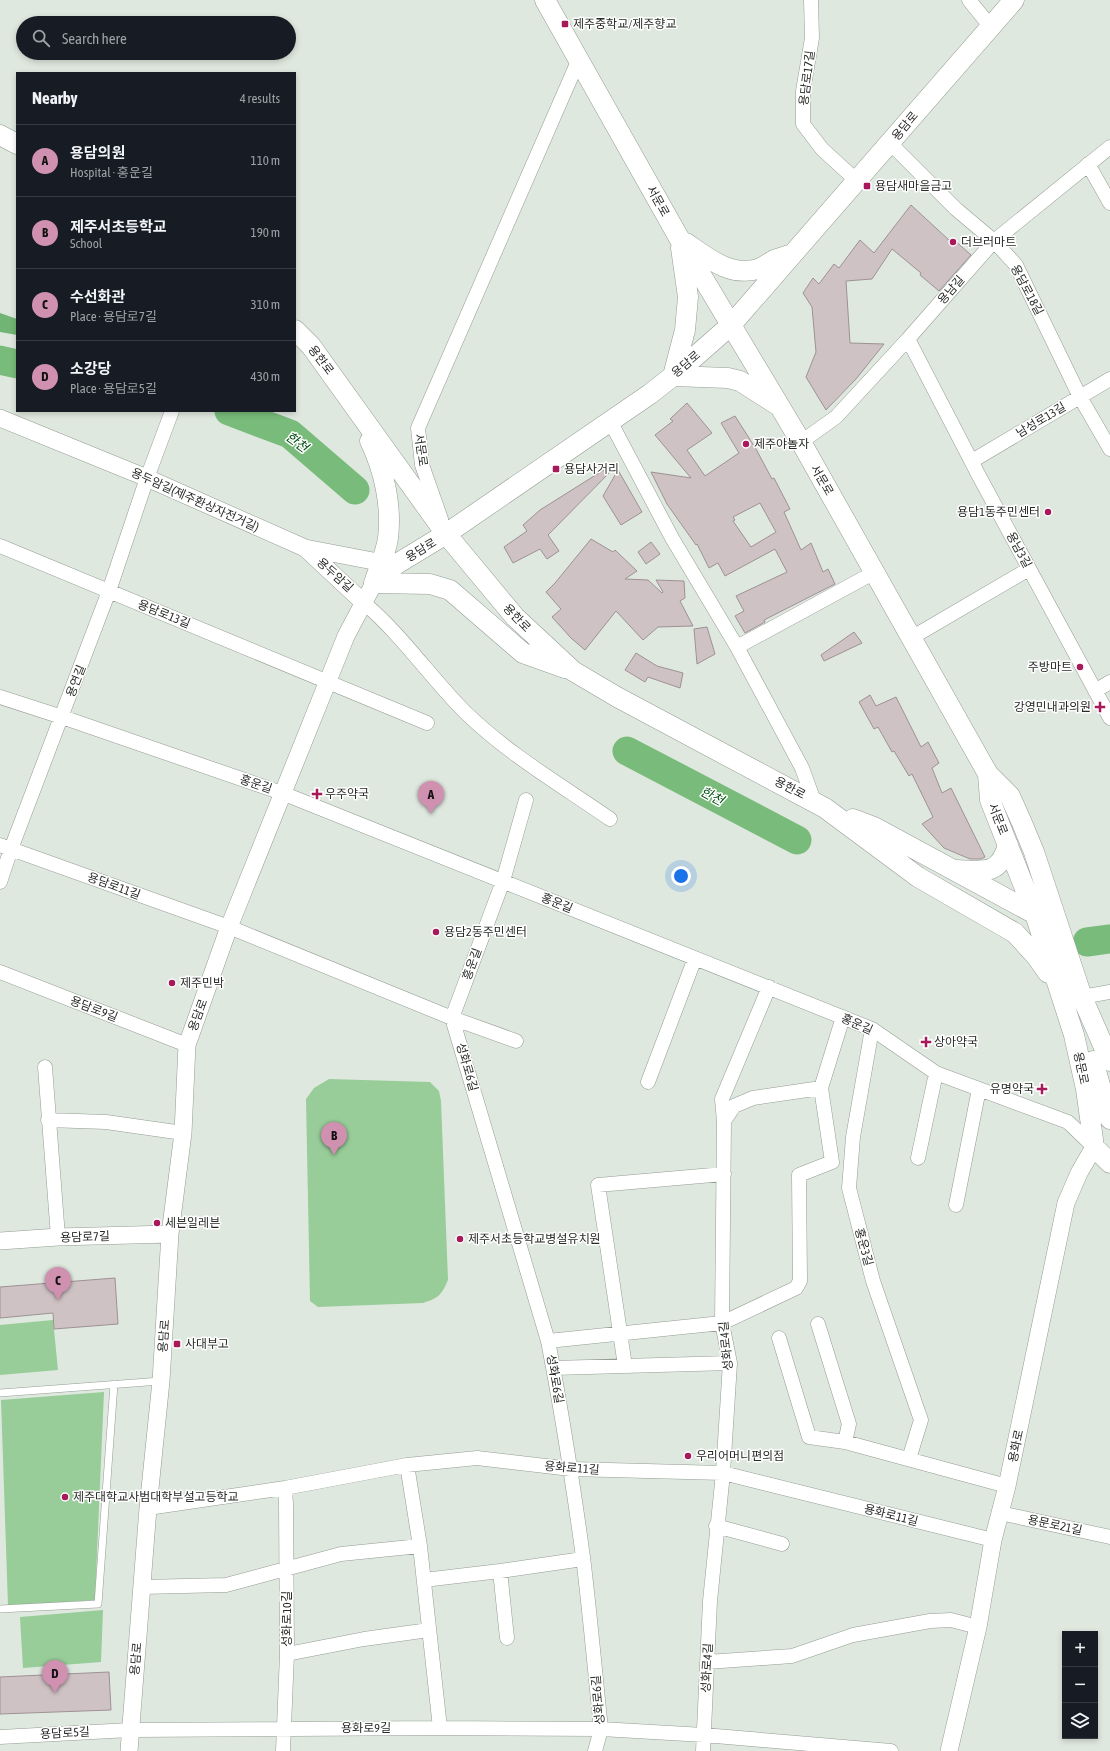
<!DOCTYPE html>
<meta charset="utf-8">
<style>
:root{--surface:#171b24;--page:#242831;--text:#f1f3f6;--muted:#9ea1a6;--line:#363941;--accent:#d091b0}
body{margin:0;font-family:"Asap Condensed","Noto Sans KR",sans-serif;background:var(--page);color:var(--text)}
.controls{position:absolute;right:12px;bottom:12px;display:grid;overflow:hidden;border-radius:0px;box-shadow:0 2px 6px #0003}
.controls button{width:36px;height:36px;display:grid;place-items:center;padding:0;border:0;border-bottom:1px solid var(--line);background:var(--surface);color:var(--text);font:20px sans-serif}
.you{position:absolute;left:681px;top:876px;width:14px;height:14px;margin:-10px;border:3px solid #fff;border-radius:50%;background:#1a73e8;box-shadow:0 0 0 6px #1a73e833}
.badge{display:grid;place-items:center;width:26px;height:26px;border-radius:50%;background:var(--accent);color:#111;font-size:13px;font-weight:700}
.pin{position:absolute;translate:-50% -33px;filter:drop-shadow(0 1px 2px #0008)}
.pin::after{content:'';position:absolute;top:21px;width:14px;height:12px;background:inherit;clip-path:polygon(0 0,100% 0,50% 100%)}
.list{margin:0;padding:0;list-style:none}
h2{display:flex;justify-content:space-between;align-items:center;height:52px;margin:0;padding:0 16px;font-size:17px}
h2 small{font-size:13px;font-weight:400;color:var(--muted)}
.list li{display:grid;grid-template-columns:26px 1fr auto;gap:12px;align-items:center;box-sizing:border-box;height:72px;padding:0 16px;border-top:1px solid var(--line)}
.list b{display:block;font-size:15px;white-space:nowrap}
.list p{margin:0;font-size:13px;white-space:nowrap;color:var(--muted)}
.list em{font-size:13px;font-style:normal;color:var(--muted)}
.icon{flex:none;width:22px;height:22px;fill:none;stroke:currentColor;stroke-width:2;stroke-linecap:round;stroke-linejoin:round}
.map{position:relative;flex:none;width:1110px;height:1751px;overflow:hidden}
.search{position:absolute;background:var(--surface);box-shadow:0 2px 6px #0003;left:16px;top:16px;width:280px;height:44px;display:flex;align-items:center;gap:10px;box-sizing:border-box;padding:0 14px;border-radius:22px;color:var(--muted);font-size:15px}
.panel{position:absolute;background:var(--surface);box-shadow:0 2px 6px #0003;left:16px;top:72px;width:280px;height:340px;border-radius:0px}
.map>svg:first-child{display:block}
</style>
<div class="map">
<svg width="1110" height="1751" viewBox="0 0 1110 1751">
<rect width="100%" height="100%" fill="#dfe8df"/>
<!-- green -->
<path fill="#98cc99" d="M329 1079 430 1082 439 1091 441 1101 448 1280C441 1296 438 1298 423 1303L318 1307 310 1301 306 1099 314 1088Z
M53 1320 58 1370 0 1375V1325Z
M104 1392 95 1600 8 1606 1 1400Z
M103 1610 101 1662 23 1668 20 1617Z"/>
<!-- forest -->
<path fill="#71b473" d="M0 313 17 319V335L0 332Z"/>
<g fill="none" stroke-linecap="round" stroke-linejoin="round">
<!-- river -->
<path stroke="#78bb7a" stroke-width="29" d="M0 360 17 364
M229 411 290 434 355 490
M627 751 797 840
M1087 942 1110 939"/>
</g>
<!-- building -->
<path fill="#cfc2c5" stroke="#9d9194" fill-rule="evenodd" d="M911 205 950 241 952 238 971 255 939 291 920 275 921 273 892 249 872 279 846 281 850 343 884 344 856 379 826 410 806 377 816 352 812 307 803 293 813 278 819 284 834 264 839 268 860 240 874 253Z
M687 403 712 433 687 450 705 476 739 453 721 423 735 416 756 449 772 479 774 478 790 509 784 512 801 550 811 543 823 572 828 569 835 584 764 620 765 622 745 633 735 616 744 611 736 596 787 572 775 549 725 576 718 563 709 568 697 544 696 545 667 504 651 472 691 478 655 435 673 421 670 419ZM760 503 776 532 751 547 733 521 735 520 733 517Z
M610 466 613 469 548 535 559 551 547 559 540 549 513 563 504 547 527 531 523 525 540 510Z
M618 470 642 512 621 525 603 496Z
M591 539 613 552 615 550 637 571 625 579 648 580 662 593 663 592 656 580 684 581 685 598 680 601 693 626 658 627 643 640 616 611 585 650 571 638 552 617 561 609 546 592 555 583Z
M651 542 660 554 646 564 638 552Z
M707 627 715 654 697 664 694 629Z
M854 632 862 643 824 661 821 655Z
M636 653 657 666 683 673 680 688 648 677 645 682 625 670Z
M870 695 876 706 896 697 921 747 928 742 939 763 932 768 942 793 951 788 985 857 981 859H970L944 848 922 824 933 817 912 774 909 776 894 751 892 752 878 727 874 729 859 702Z
M115 1278 118 1324 54 1329 53 1313 0 1318V1287Z
M109 1672 111 1710 0 1714V1677Z"/>
<g fill="none" stroke-linecap="round" stroke-linejoin="round">
<!-- service casing -->
<g stroke="#949c94" stroke-width="8">
<path id="service" d="M0 1393 161 1381
M0 1609 98 1604 114 1384"/>
</g>
<!-- minor casing -->
<g stroke="#949c94" stroke-width="15">
<path id="minor" d="M811 0 812 38 803 91V124L822 149 857 181
M969 0 990 26
M890 143 956 209 994 241 1016 265 1080 397 1110 449
M1088 164 1110 203
M908 339 979 476 1110 718
M610 421 672 538 737 647 772 712 802 768 814 801
M801 442 836 417 908 339 994 241 1110 147
M972 461 1110 379
M441 519 422 465 418 428 579 59
M0 546 427 723
M364 603C402 635 430 677 465 712 508 754 561 785 610 819
M911 638 1029 569
M737 647 875 572
M1095 691 1110 682
M0 697 62 717 282 793 872 1029 936 1073 1068 1122 1094 1147
M0 845 229 927 452 1018 516 1041
M0 882 11 849 109 591 147 478 172 411
M0 972 187 1045
M1082 997 1110 992
M452 1018 548 1341C562 1413 573 1484 583 1557 590 1614 595 1672 601 1729L595 1751
M452 1018 503 881 526 800
M872 1029 853 1137 849 1188 873 1281 921 1420 909 1459
M45 1067 58 1237
M648 1082 695 958
M48 1120 106 1122 183 1133
M724 1121 722 1099 769 987
M918 1158 936 1073
M956 1205 979 1089
M818 1324 849 1424 845 1442
M779 1338 809 1437 845 1442 1007 1486
M548 1341 722 1323 796 1288 800 1281 799 1175 832 1162 821 1088
M625 1366 598 1185 724 1174
M553 1368 730 1363
M407 1465 420 1546 440 1728
M148 1508 285 1488 407 1465 477 1458 571 1469 723 1473 993 1540
M1000 1513 1110 1537
M716 1526 782 1544
M500 1571 507 1638
M424 1580 500 1571 583 1559
M142 1587 226 1585 341 1554 420 1546
M287 1654 364 1639 429 1630
M707 1662 792 1656 853 1635 930 1621 951 1620 978 1627
M0 1737 130 1730 440 1728 601 1729 704 1735 891 1751
M283 1751 287 1654 286 1504 285 1488
M703 1751 710 1601 723 1473 730 1363 722 1323 724 1121 734 1106 753 1098 821 1088 843 1017"/>
</g>
<!-- tertiary casing -->
<g stroke="#949c94" stroke-width="18">
<path id="tertiary" d="M0 418 147 478 305 548 394 565
M305 548 364 603
M0 1241 58 1237 170 1234
M129 1751 148 1508 161 1381 170 1234 183 1133 187 1045 229 927 346 636 374 583 384 574
M949 1751 978 1627 993 1540 1007 1486 1066 1203 1079 1173 1094 1147"/>
</g>
<!-- secondary casing -->
<g stroke="#949c94" stroke-width="21">
<path id="secondary" d="M545 0 679 238 801 442 988 774 990 800 1035 914 1074 1035 1086 1089 1094 1147 1110 1163
M0 135 17 144
M686 243C708 258 730 277 758 269 764 267 769 263 774 260 779 258 784 257 789 255
M681 248 688 297 685 330 673 376 728 378 740 381 776 404
M295 330 311 346 446 534 515 617 573 671 617 697 825 808 918 877 1015 933 1036 956 1048 973
M370 441C384 470 392 506 388 538 386 553 379 568 374 583L430 584 450 590 523 653 565 668
M395 565 446 534 650 394 673 376 731 325 1014 0
M988 774 1010 796 1022 823 1034 852 1082 997 1110 1061
M853 819 874 827 1035 914 1038 918
M956 870C984 871 999 876 1008 845
M1093 1061 1110 1119"/>
</g>
<!-- service -->
<use href="#service" stroke="#fff" stroke-width="7"/>
<!-- minor -->
<use href="#minor" stroke="#fff" stroke-width="14"/>
<!-- tertiary -->
<use href="#tertiary" stroke="#fff" stroke-width="17"/>
<!-- secondary -->
<use href="#secondary" stroke="#fff" stroke-width="20"/>
</g>
<!-- markers -->
<g fill="#a7195a" stroke="#fff" stroke-width="1.5">
<rect x="561" y="20" width="8" height="8" rx="2"/>
<rect x="863" y="182" width="8" height="8" rx="2"/>
<circle cx="953" cy="242" r="4"/>
<circle cx="746" cy="444" r="4"/>
<rect x="552" y="465" width="8" height="8" rx="2"/>
<circle cx="1048" cy="512" r="4"/>
<circle cx="1080" cy="667" r="4"/>
<path d="M1098 701h4v4h4v4h-4v4h-4v-4h-4v-4h4z"/>
<path d="M315 788h4v4h4v4h-4v4h-4v-4h-4v-4h4z"/>
<circle cx="436" cy="932" r="4"/>
<circle cx="172" cy="983" r="4"/>
<path d="M924 1036h4v4h4v4h-4v4h-4v-4h-4v-4h4z"/>
<path d="M1040 1083h4v4h4v4h-4v4h-4v-4h-4v-4h4z"/>
<circle cx="157" cy="1223" r="4"/>
<circle cx="460" cy="1239" r="4"/>
<rect x="173" y="1340" width="8" height="8" rx="2"/>
<circle cx="688" cy="1456" r="4"/>
<circle cx="65" cy="1497" r="4"/>
</g>
<g text-anchor="middle" dominant-baseline="central" stroke-width="3" stroke-linejoin="round" paint-order="stroke">
<!-- poi labels -->
<g font-size="12" fill="#272a27" stroke="#fff" text-anchor="start">
<text x="573" y="24">제주중학교/제주향교</text>
<text x="875" y="186">용담새마을금고</text>
<text x="961" y="242">더브러마트</text>
<text x="754" y="444">제주야놀자</text>
<text x="564" y="469">용담사거리</text>
<text x="1040" y="512" text-anchor="end">용담1동주민센터</text>
<text x="1072" y="667" text-anchor="end">주방마트</text>
<text x="1091" y="707" text-anchor="end">강영민내과의원</text>
<text x="325" y="794">우주약국</text>
<text x="444" y="932">용담2동주민센터</text>
<text x="180" y="983">제주민박</text>
<text x="934" y="1042">상아약국</text>
<text x="1034" y="1089" text-anchor="end">유명약국</text>
<text x="165" y="1223">세븐일레븐</text>
<text x="468" y="1239">제주서초등학교병설유치원</text>
<text x="185" y="1344">사대부고</text>
<text x="696" y="1456">우리어머니편의점</text>
<text x="73" y="1497">제주대학교사범대학부설고등학교</text>
</g>
<!-- street labels -->
<g font-size="12" fill="#272a27" stroke="#fff">
<text transform="translate(807 78) rotate(-83)">용담로17길</text>
<text transform="translate(905 126) rotate(-50)">용담로</text>
<text transform="translate(658 201) rotate(61)">서문로</text>
<text transform="translate(951 290) rotate(-49)">용남길</text>
<text transform="translate(1027 290) rotate(62)">용담로18길</text>
<text transform="translate(321 360) rotate(53)">용한로</text>
<text transform="translate(686 364) rotate(-41)">용담로</text>
<text transform="translate(1041 420) rotate(-31)">남성로13길</text>
<text transform="translate(421 450) rotate(82)">서문로</text>
<text transform="translate(822 480) rotate(60)">서문로</text>
<text transform="translate(195 500) rotate(24)">용두암길(제주환상자전거길)</text>
<text transform="translate(421 550) rotate(-31)">용담로</text>
<text transform="translate(1019 550) rotate(62)">용남3길</text>
<text transform="translate(335 575) rotate(42)">용두암길</text>
<text transform="translate(164 614) rotate(22)">용담로13길</text>
<text transform="translate(517 618) rotate(46)">용한로</text>
<text transform="translate(76 681) rotate(-69)">용연길</text>
<text transform="translate(256 784) rotate(19)">홍운길</text>
<text transform="translate(790 788) rotate(28)">용한로</text>
<text transform="translate(998 819) rotate(69)">서문로</text>
<text transform="translate(114 886) rotate(20)">용담로11길</text>
<text transform="translate(557 903) rotate(22)">홍운길</text>
<text transform="translate(472 964) rotate(-70)">흥운길</text>
<text transform="translate(94 1009) rotate(21)">용담로9길</text>
<text transform="translate(198 1015) rotate(-70)">용담로</text>
<text transform="translate(857 1024) rotate(24)">홍운길</text>
<text transform="translate(467 1067) rotate(74)">성화로6길</text>
<text transform="translate(1081 1068) rotate(78)">용문로</text>
<text transform="translate(85 1237) rotate(-2)">용담로7길</text>
<text transform="translate(864 1247) rotate(75)">홍운3길</text>
<text transform="translate(164 1336) rotate(-86)">용담로</text>
<text transform="translate(726 1346) rotate(-96)">성화로4길</text>
<text transform="translate(555 1379) rotate(80)">성화로6길</text>
<text transform="translate(1016 1446) rotate(-78)">용화로</text>
<text transform="translate(572 1468) rotate(4)">용화로11길</text>
<text transform="translate(891 1515) rotate(14)">용화로11길</text>
<text transform="translate(1055 1525) rotate(12)">용문로21길</text>
<text transform="translate(287 1619) rotate(-90)">성화로10길</text>
<text transform="translate(136 1659) rotate(-85)">용담로</text>
<text transform="translate(707 1668) rotate(-87)">성화로4길</text>
<text transform="translate(598 1700) rotate(-95)">성화로6길</text>
<text x="366" y="1728">용화로9길</text>
<text transform="translate(65 1733) rotate(-3)">용담로5길</text>
</g>
<!-- water labels -->
<g font-size="13" font-style="italic" fill="#014f10" stroke="#fff">
<text transform="translate(297 442) rotate(36)">한천</text>
<text transform="translate(712 796) rotate(28)">한천</text>
</g>
</g>
</svg>
<div class="controls">
<button>+</button>
<button>−</button>
<button><svg class="icon" aria-label="layers" viewBox="0 0 24 24"><path d="M12 4l9 5-9 5-9-5zM3 14l9 5 9-5"/></svg></button>
</div>
<div class="you"></div>
<div class="pin badge" style="left:431px;top:814px">A</div>
<div class="pin badge" style="left:334px;top:1155px">B</div>
<div class="pin badge" style="left:58px;top:1300px">C</div>
<div class="pin badge" style="left:55px;top:1693px">D</div>
<div class="search"><svg class="icon" aria-label="search" viewBox="0 0 24 24"><circle cx="10" cy="10" r="6"/><path d="M15 15l6 6"/></svg>Search here</div>
<section class="panel">
<h2>Nearby<small>4 results</small></h2>
<ul class="list">
<li><span class="badge">A</span><div><b>용담의원</b><p>Hospital · 홍운길</p></div><em>110 m</em></li>
<li><span class="badge">B</span><div><b>제주서초등학교</b><p>School</p></div><em>190 m</em></li>
<li><span class="badge">C</span><div><b>수선화관</b><p>Place · 용담로7길</p></div><em>310 m</em></li>
<li><span class="badge">D</span><div><b>소강당</b><p>Place · 용담로5길</p></div><em>430 m</em></li>
</ul>
</section>
</div>
